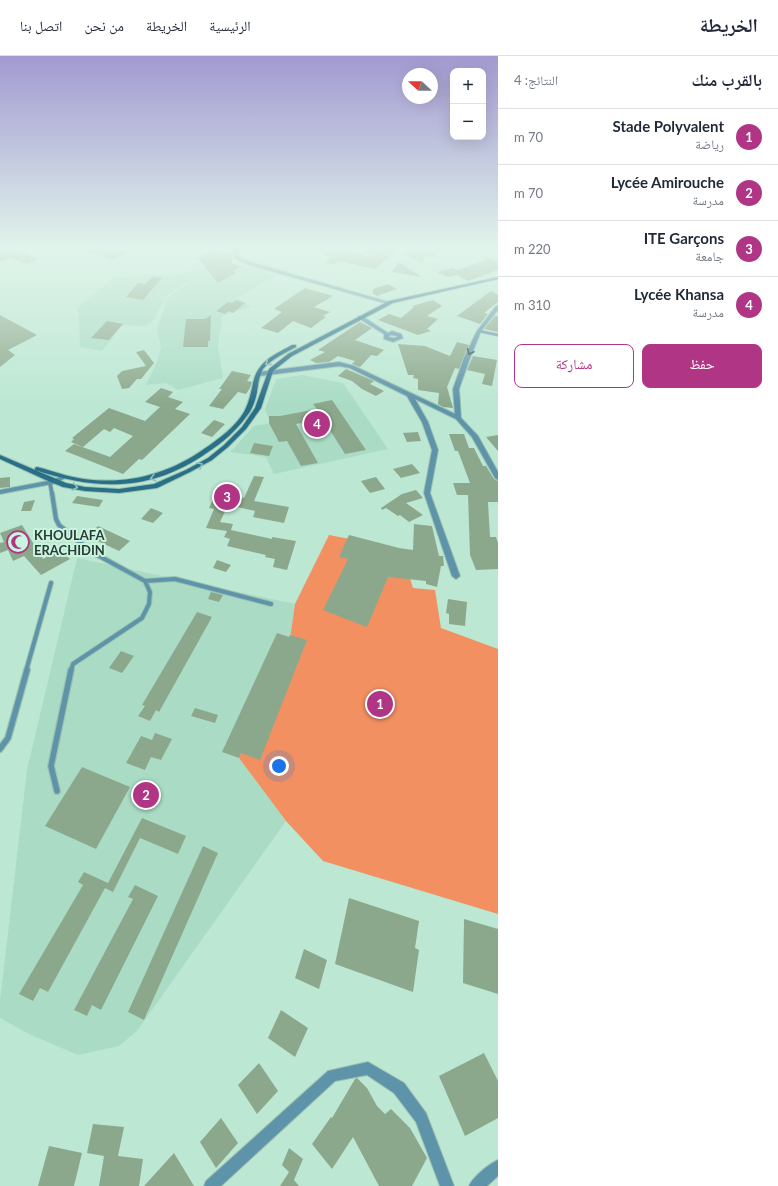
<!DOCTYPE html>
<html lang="ar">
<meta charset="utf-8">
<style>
:root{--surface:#fff;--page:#f2f2f3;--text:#1f2937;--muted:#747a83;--line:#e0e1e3;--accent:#b13585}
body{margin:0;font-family:Lato,"Noto Naskh Arabic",sans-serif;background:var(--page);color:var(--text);direction:rtl}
.controls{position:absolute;right:12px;top:12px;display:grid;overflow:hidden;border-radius:8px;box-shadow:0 4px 16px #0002}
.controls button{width:36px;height:36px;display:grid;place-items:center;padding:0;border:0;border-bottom:1px solid var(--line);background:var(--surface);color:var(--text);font:20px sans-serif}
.compass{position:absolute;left:402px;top:12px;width:36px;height:36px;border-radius:50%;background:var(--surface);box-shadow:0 4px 16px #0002;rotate:292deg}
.you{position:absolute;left:279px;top:710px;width:14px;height:14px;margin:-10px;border:3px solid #fff;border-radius:50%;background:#1a73e8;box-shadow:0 0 0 6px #1a73e833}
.badge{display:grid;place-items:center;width:26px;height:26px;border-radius:50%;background:var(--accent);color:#fff;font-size:13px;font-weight:700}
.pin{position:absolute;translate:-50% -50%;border:2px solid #fff;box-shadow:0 1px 4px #0006}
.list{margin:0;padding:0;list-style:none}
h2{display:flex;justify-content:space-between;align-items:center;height:52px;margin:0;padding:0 16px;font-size:17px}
h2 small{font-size:13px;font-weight:400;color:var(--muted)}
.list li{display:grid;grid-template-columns:26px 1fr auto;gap:12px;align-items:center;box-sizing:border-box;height:56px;padding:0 16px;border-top:1px solid var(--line)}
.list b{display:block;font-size:15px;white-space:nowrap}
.list p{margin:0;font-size:13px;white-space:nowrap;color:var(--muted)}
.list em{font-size:13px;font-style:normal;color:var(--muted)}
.actions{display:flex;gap:8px;padding:12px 16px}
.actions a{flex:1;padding:9px 0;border:1px solid var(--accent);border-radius:8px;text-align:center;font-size:14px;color:var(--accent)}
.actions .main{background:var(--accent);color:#fff}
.map{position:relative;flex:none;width:498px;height:1130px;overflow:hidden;direction:ltr}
header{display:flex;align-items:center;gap:24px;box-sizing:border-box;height:56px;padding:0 20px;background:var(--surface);border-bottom:1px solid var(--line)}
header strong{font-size:19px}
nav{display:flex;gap:22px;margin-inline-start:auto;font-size:14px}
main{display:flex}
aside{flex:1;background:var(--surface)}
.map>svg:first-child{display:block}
</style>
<header>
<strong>الخريطة</strong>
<nav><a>الرئيسية</a><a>الخريطة</a><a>من نحن</a><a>اتصل بنا</a></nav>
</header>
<main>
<aside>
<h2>بالقرب منك<small>النتائج: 4</small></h2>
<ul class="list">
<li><span class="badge">1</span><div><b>Stade Polyvalent</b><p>رياضة</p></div><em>70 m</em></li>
<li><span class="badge">2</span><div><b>Lycée Amirouche</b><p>مدرسة</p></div><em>70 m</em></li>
<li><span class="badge">3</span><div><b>ITE Garçons</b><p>جامعة</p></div><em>220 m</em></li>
<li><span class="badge">4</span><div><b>Lycée Khansa</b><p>مدرسة</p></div><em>310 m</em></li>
</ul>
<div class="actions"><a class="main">حفظ</a><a>مشاركة</a></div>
</aside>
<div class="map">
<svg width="498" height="1130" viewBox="0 0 498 1130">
<rect width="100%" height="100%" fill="#bce7d3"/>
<!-- built -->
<path fill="#aadcc5" d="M234 208 276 219 237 242 251 251 222 260 218 291 223 322 178 334 166 327 146 329 158 304 161 291 157 274 167 242 193 224 182 229 166 241 154 264 144 270 122 269 102 295 80 291 78 252 92 239 114 222 149 218 170 220 217 209 220 212 208 218Z
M302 319 343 327 388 393 274 418 266 401 230 396 254 370 271 367 265 354 276 323Z
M77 502 295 548 290 582 239 702 286 765 137 975 119 990 78 999 29 978 0 962V945L27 714Z"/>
<!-- green -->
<path fill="#f29062" d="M329 479 401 493 413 532 435 534 441 572 498 593V858L323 805 286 765 239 702 290 582 295 548Z"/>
<!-- building -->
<path fill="#8ca88c" d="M0 190H2L39 203 27 208 10 202 0 206Z
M74 190H142L112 204Z
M362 190H401L375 213 338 205 335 208 325 207 331 201 322 198 332 191 370 201Z
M411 190H431L438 202 426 200 422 207 405 198Z
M215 194 223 197H233L232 208 241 211 232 215 236 217 218 227 198 202Z
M488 202 498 205V214L468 225 457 219 448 221 437 216 452 212 457 214 482 206Z
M399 206 421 221 392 216Z
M152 221 162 222 143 244 126 241 138 227 145 228Z
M388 228 397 233 377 240 373 238V233Z
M305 232 333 240 314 251 330 256 323 260 326 261 311 272 293 265 278 277 261 272 282 256 274 253Z
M491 235 498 239V246L484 257 488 258 480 268 457 260Z
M236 244 245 247 233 257 229 255 225 258 216 255 228 246 232 247Z
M433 244 442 250 427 260 438 263 427 273 431 275 418 279 378 264 389 258 401 262 414 251 412 250Z
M0 259 37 279 8 294 15 299 0 311Z
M211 259 210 285H208V291H183L186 263H205Z
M495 260H498V276L484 273Z
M107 265 123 268 109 284 91 282Z
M360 266 372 272 355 284 384 294 377 300 371 299 360 311 352 308 355 305 338 300 329 306 316 307 310 304 325 296 318 294Z
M457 286 469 289 459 313 455 312 447 331 453 352 443 351 438 348 439 337 418 334V323L413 322 414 319H408L398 288 425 290 450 300Z
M144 294 154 307 141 323H137L129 332 122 333 117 320 122 315 146 310 136 296Z
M473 300 497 304 492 330 482 328 485 318 467 314Z
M346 313 374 325 370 328 384 335 376 340 362 333 352 325 338 320Z
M232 315 251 319 247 325 252 326 250 332 246 338 238 336 223 353 209 350 222 333H219Z
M161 332 173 336 168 341 183 346 175 353 190 358 142 404 139 403 123 418 65 395 74 388 110 401 133 380 114 372 110 376 104 373 83 391 71 386 74 383 72 382 109 352 145 365 160 351 145 346Z
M332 344 366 394 345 398 323 363 296 368 318 407 301 410 287 385 279 386 269 367V360H280L317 353 313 348Z
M214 364 225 368 212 381 201 377Z
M418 376 421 385 407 386 403 377Z
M449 378H464L469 392H474L483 410H486L494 423 498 425V446H488L490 481H496L498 487V513L476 514 470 499 468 439H457L453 427H470L458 395H455Z
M498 379V395L486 381Z
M254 387 273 390 269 400 250 397Z
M412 408 420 417 401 422 393 413Z
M254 420 264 421 254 445 289 451 284 467 253 461 255 455 228 449 220 466 233 468 231 474 272 483V481L296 485 287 514 273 511 275 503 265 501 266 499 227 490 230 483 224 481 227 475 206 472 214 453 209 452 216 437 244 442Z
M10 421V431L0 432V422Z
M376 421 385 433 370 437 361 425Z
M416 434 423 442 406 447 423 459 409 466 400 459 398 460 386 452 382 454 381 452 402 438Z
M77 440 103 444 99 451 72 447Z
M35 444 31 455H21L24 446Z
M151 452 163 457 153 467 141 463Z
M414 468 432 470 439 500H443L444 510H441L437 531 426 528V525L388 521 367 571 323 554 348 503 339 501 349 479 399 492 413 494Z
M22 469 43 503 59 494 70 503 41 519 24 500 13 505 8 494 0 497V487L4 486 0 477Z
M98 470 130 485 119 495 87 480Z
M217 504 231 509 226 516 213 512Z
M211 536 223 539 219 546 208 543Z
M448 543 467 546 465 570 449 568V558L446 557Z
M197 556 212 561 159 656 156 654 150 665 138 660 145 650 142 649Z
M277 577 289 581 290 579 307 584 260 704 241 697 239 702 222 696Z
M121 595 134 600 122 617 109 612Z
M195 652 218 659 215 667 191 660Z
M155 677 172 683 161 704 151 701 145 714 126 707 141 680 152 684Z
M82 711 130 731 96 793 45 770Z
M142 762 186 780 178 798 140 782 113 836 105 832 48 936 40 932 33 945 19 938 83 829 78 826 84 816 108 827Z
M203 790 218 797 144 964 128 956Z
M135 829 158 840 101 954 92 949 87 960 74 954 133 843 128 841Z
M349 842 419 865 415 892 419 894 413 936 335 908Z
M464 863 498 873V938L463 927Z
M304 893 327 904 319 933 295 922Z
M281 954 308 972 295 1001 268 982Z
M484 997 498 1025V1062L465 1080 439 1020Z
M259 1007 278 1035 257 1058 238 1029Z
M357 1022 367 1032 377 1050 385 1058 391 1053 410 1072 427 1102 412 1130H379L353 1081 332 1113 312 1088 331 1061 332 1062 355 1023Z
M221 1062 238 1087 216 1112 200 1086Z
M93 1068 124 1071 118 1100 143 1103 139 1130H99L104 1100 87 1097Z
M49 1090 82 1097 74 1130H38Z
M289 1092 303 1103 294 1124 299 1130H280L289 1116 282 1109Z
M174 1097 194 1130H144Z"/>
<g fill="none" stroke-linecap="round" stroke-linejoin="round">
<!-- service-far3 casing -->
<g stroke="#9cc1b0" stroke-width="3.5">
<path id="service-far3" d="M479 275 498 279"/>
</g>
<!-- service-far2 casing -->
<g stroke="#9cc1b0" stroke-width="5">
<path id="service-far2" d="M50 427 52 438"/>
</g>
<!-- service-far1 casing -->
<g stroke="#9cc1b0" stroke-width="6">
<path id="service-far1" d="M52 437 56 463 59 469 90 495 145 525 150 536 149 548 142 562 73 608 71 615
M145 525 175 523 271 548
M26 615 51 527"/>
</g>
<!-- service casing -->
<g stroke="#9cc1b0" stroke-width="8">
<path id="service" d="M0 693 8 682 27 614
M57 735 51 710 71 614"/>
</g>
<!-- minor casing -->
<g stroke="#9cc1b0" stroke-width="2">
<path id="minor" d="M234 190H238V200L250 206 392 247 388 248 246 208 235 202Z
M496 250H498V254L481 275 470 302 459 333 461 362 478 380 498 416V424L495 422 472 381 456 363 415 343 428 366 438 394 430 437 460 520 456 523 452 520 424 437 432 394 422 366 407 340 350 312 339 310 259 320 256 318 259 316 339 306 354 310 455 358 453 333 464 302 477 275Z
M358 260H362L388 277 392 275 401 278 403 282 393 286 384 283V278L358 262ZM392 279 397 280V281L393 282 389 281V280Z
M62 420 65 422 57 427 0 438V434L53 424Z
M368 1006 404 1027 426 1057 454 1130H440L416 1066 394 1037 367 1019 335 1025 221 1130H204L206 1125 328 1015Z
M498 1104V1120L487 1130H469C473 1121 489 1108 498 1104Z"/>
</g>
<!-- secondary casing -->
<g stroke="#9cc1b0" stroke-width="2">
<path id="secondary" d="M498 221V223L393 247 292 300 273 315 261 352 246 373 228 391 212 404 190 416 157 432 119 437 85 435 63 431 46 424 0 403V399L35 414V412L37 411C53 415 68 421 84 423 127 429 169 418 204 393 219 383 235 371 244 356 249 347 251 337 253 327 258 305 274 299 292 289H296V291C285 297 271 303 263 313 259 320 258 329 257 336 255 346 252 354 246 361 236 375 222 387 208 396 151 436 99 435 35 414L66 427 85 431 119 433 154 428 186 414 208 402 224 389 242 371 255 352 269 313 288 298 389 245Z"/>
</g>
<!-- service-far3 -->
<use href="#service-far3" stroke="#5e94aa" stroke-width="2.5"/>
<!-- service-far2 -->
<use href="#service-far2" stroke="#5e94aa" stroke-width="3.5"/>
<!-- service-far1 -->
<use href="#service-far1" stroke="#5e94aa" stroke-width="4"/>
<!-- service -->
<use href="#service" stroke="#5e94aa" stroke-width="5.5"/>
<!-- minor -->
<use href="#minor" fill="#5e94aa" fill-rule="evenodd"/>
<!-- secondary -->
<use href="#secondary" fill="#286f88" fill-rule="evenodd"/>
</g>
<!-- one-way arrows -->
<defs><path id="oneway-chevron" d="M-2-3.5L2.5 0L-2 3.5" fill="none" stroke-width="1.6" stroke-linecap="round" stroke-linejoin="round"/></defs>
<use stroke="#354e4c" href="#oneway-chevron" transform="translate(470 296) rotate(115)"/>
<g stroke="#89bfbd">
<use href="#oneway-chevron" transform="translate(268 307) rotate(143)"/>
<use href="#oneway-chevron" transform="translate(200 409) rotate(-30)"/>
<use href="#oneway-chevron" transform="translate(153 422) rotate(165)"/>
<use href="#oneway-chevron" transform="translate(75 431) rotate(11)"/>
</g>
<!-- sky -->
<linearGradient id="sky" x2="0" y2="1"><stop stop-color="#a29ad1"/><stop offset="0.55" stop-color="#e1f4eb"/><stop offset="1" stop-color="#e1f4eb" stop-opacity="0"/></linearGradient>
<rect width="498" height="348" fill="url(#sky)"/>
<!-- icons -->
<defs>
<g id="mosque-ring" transform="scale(1.15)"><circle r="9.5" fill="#c9f4e0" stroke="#b13585" stroke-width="1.5"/><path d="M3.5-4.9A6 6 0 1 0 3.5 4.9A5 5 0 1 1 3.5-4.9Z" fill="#b13585"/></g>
</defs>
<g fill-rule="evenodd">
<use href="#mosque-ring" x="18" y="486"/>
</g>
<g text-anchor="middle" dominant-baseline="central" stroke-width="4" stroke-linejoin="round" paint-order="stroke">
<!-- poi labels -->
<g font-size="13" font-weight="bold" fill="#2b3c34" stroke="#c9f4e0" text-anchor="start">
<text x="34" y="479">KHOULAFA<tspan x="34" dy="15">ERACHIDIN</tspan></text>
</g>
</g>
</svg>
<div class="controls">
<button>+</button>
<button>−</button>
</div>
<svg class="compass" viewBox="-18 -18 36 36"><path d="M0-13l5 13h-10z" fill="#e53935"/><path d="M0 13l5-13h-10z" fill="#747a83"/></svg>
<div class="you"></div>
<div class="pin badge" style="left:380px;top:648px">1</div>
<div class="pin badge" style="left:146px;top:739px">2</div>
<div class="pin badge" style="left:227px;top:441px">3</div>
<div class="pin badge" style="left:317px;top:368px">4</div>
</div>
</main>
